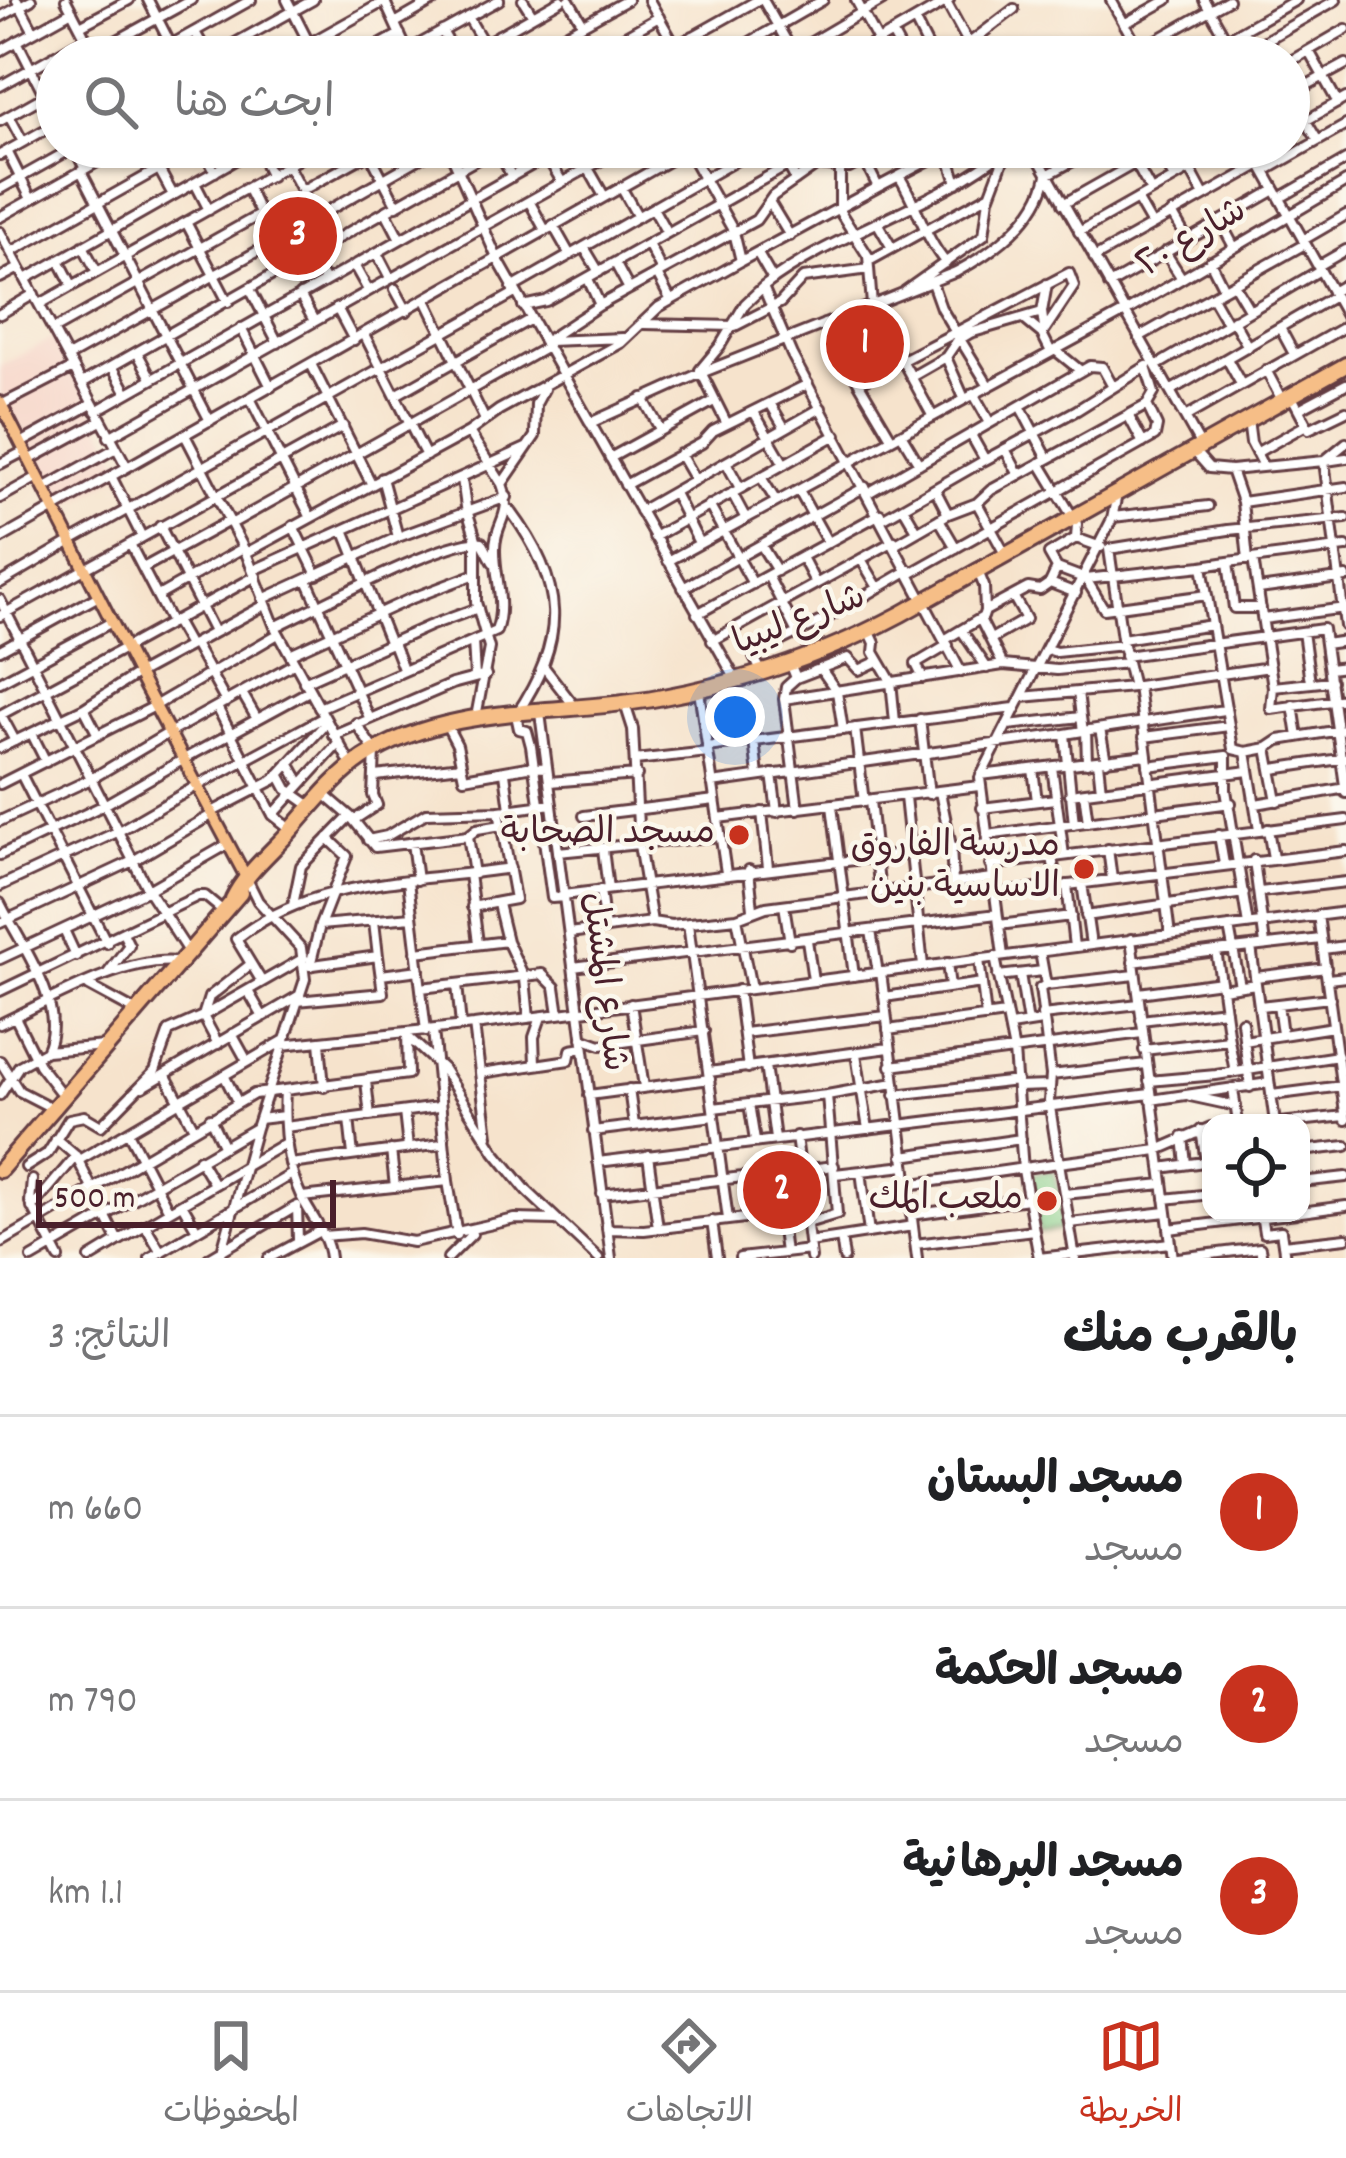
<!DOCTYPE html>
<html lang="ar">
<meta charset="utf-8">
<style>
:root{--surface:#fff;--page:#f2f2f2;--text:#202124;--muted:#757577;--line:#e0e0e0;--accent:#c8321e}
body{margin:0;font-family:Dekko,"Playpen Sans Arabic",sans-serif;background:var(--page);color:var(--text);direction:rtl}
.controls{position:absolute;right:36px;bottom:36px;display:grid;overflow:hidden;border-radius:24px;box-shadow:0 3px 9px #0004}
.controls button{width:108px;height:108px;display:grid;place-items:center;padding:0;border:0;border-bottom:3px solid var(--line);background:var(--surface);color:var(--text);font:60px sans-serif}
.scale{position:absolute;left:36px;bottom:30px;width:300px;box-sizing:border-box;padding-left:12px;border:6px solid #4a1f2b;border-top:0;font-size:33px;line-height:42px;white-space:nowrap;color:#4a1f2b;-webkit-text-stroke:9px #fbf7ec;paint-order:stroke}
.you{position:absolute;left:735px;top:717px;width:42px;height:42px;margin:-30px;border:9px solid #fff;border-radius:50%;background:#1a73e8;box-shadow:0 0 0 18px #1a73e833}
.badge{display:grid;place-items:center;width:78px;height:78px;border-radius:50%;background:var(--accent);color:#fff;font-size:39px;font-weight:700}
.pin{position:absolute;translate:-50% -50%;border:6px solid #fff;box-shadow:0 3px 12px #0006}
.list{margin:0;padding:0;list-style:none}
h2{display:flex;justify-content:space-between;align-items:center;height:156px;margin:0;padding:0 48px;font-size:51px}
h2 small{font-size:39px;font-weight:400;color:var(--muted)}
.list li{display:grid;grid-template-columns:78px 1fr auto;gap:36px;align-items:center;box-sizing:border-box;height:192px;padding:0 48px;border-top:3px solid var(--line)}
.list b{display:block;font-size:45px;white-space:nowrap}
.list p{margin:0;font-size:39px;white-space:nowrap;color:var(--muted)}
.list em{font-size:39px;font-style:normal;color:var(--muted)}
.icon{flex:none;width:66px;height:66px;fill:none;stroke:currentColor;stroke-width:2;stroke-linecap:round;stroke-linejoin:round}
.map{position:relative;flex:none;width:1346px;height:1258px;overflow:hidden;direction:ltr}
.search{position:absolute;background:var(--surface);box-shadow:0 3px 9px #0004;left:36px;right:36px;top:36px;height:132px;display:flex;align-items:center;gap:30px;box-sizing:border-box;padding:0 42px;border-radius:66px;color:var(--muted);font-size:45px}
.sheet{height:732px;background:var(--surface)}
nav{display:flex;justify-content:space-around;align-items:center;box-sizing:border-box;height:168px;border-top:3px solid var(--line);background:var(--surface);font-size:33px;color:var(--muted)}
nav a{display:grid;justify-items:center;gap:6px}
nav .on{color:var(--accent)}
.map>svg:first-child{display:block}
</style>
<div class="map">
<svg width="1346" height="1258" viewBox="0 0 1346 1258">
<rect width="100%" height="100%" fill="#fbf7ec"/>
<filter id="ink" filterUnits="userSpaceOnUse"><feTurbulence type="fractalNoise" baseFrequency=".00833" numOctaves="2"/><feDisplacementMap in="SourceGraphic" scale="24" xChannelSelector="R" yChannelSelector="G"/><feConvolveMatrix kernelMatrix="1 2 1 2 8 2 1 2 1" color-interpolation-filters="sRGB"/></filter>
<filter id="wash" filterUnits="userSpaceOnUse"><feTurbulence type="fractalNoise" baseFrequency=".004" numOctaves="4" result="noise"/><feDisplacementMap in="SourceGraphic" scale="48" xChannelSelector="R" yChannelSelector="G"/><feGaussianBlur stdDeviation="2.7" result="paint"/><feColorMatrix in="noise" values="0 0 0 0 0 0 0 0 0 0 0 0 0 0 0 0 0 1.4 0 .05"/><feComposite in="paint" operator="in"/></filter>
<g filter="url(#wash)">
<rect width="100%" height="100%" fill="#f6e3cc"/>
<!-- built -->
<path fill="#f6d2c5" d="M54 338 126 472 60 508 0 394V366Z"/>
<!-- green -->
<path fill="#85cd88" stroke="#68765a" stroke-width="3" d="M1054 1170 1066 1229 1039 1233 1028 1174Z"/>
</g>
<g filter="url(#ink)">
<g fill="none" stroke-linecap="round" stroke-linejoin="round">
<!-- minor casing -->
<g stroke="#643c43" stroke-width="14">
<path id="minor" d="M17 0 34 32
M66 0 95 56
M148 0 171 45
M287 0 316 57
M384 0 410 57
M523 0 533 16
M569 0 583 24
M649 0 675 46
M763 0 795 56
M856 0 878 41
M1111 0 1143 57
M1204 0 1226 39
M946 2 976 57
M0 17 31 0
M468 17 484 44
M915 21 933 57
M395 23 435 0
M1124 24 1167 0
M80 26 129 0
M573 30 588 57
M442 31 457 57
M195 32 209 57
M892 33 905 57
M499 35 512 57
M693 36 705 57
M17 41 45 96
M550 43 558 57
M1139 50 1228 0
M0 51 72 11
M407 51 499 0
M1309 51 1338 103
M94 53 191 0
M149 57 251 0
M210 57 313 0
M285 57 387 0
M358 57 400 34
M461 57 561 0
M524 57 627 0
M588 57 659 17
M656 57 758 0
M724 57 823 0
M786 57 883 0
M851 57 949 0
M951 57 1014 9
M1195 57 1296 0
M1237 57 1336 0
M1289 62 1346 29
M0 86 86 38
M1289 95 1346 64
M9 116 23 142
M0 121 57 89
M1306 121 1318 141
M1289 130 1346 98
M74 147 85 169
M147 147 173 195
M202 147 215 172
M448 147 497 258 735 678
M576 147 604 196
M666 147 672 158
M778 147 796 180
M840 147V212L868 256 872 305 932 415
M858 147 878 187 954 147
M1032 147 1200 444
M1251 147 1346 316
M257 148 271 176
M497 148 512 177
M1159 150 1174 178
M7 151 31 199
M947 151 957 183
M370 154 397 206
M0 155 57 123
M547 157 562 182
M1136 164 1151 191
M288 166 330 244
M1190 169 1204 195
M81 171 210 421
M1265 171 1346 125
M899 176C918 206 924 237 946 263
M195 183 209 210
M621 187 638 217
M0 189 75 147
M248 189 287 268
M301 191 381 147
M1280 198 1346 160
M1137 199 1152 225
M529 201 545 230
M770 203 790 236
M1063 204 1164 147
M653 208 667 233
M386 212 400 239
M1172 213 1187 239
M0 217 124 147
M315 218 440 147
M1220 221 1234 247
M186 222 228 302
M878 224 892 248
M553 225 570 255
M267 228 308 205
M0 232 127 467
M1079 232 1229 147
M1303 240 1346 215
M648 244 662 271
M83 246 97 272
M584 247 599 272
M11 252 198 147
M1165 252 1181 277
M377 253 390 278
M758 254 773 280
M310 255 325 281
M1094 258 1261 164
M59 260 72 285
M741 261 878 187
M869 261 989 195
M1210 261 1224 289
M615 263 629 289
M354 265 368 290
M1318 266 1346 250
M657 274 670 299
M0 278 19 268
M26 279 258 147
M588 279 600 305
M932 283 941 308 988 385
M1234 284 1250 311
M1109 285 1275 190
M512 288 760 147
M250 289 278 343
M395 289 407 311
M905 291 984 235 989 198 1006 153
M1332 292 1346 284
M300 295 314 321
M1212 297 1227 323
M426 300 485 420
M40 304 320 147
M523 306 546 301 785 167 833 147
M337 308 354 340
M0 314 34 294
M1025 320 1042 334 1051 352
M1233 320 1248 347
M644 324 735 326 780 303 803 278 869 269
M824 324 892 439
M241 328 271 387
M1044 328 1042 312 1047 284
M1280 328 1294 354
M53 330 261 214
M364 334 426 456
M1139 337 1305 244
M549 341 623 338
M544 342 600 305 734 232 688 150
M1055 350 1081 371 1090 366 1102 367 1113 387
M137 352 151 378
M68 357 274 242
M946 357 964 398
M1227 359 1241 384
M311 364 371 483
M112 366 127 393
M1156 366 1320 270
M1266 370 1282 400
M911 377 946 357 957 341 970 333 1042 312
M82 383 499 147
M859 383 1069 273 1074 286 1042 334
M1170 391 1334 296
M973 393 990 423
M396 395 531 319
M1291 395 1309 429 1346 411
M643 398 660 429
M251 400 310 516
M770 403 784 427
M1 405 73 368
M1020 406 1048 459
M1299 409 1346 384
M96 411 564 147
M754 412 784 464
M1128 415 1143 443
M1185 417 1346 326
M1248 420 1251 443 1263 466
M590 423 701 373 956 272C993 252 1039 219 1047 175L1099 147
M727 424 700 370 720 346 745 304 763 287
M901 434 919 464
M185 435 246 553 275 627 351 765
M971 435 985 460 1077 410 1147 366
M109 437 625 147
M21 443 92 404
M1005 449 1019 475
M1194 451 1209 468 1231 470 1242 502 1248 560
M1256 453 1306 425
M680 454 695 480
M610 458 714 401
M29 460 101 421
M1324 461 1346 443
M1326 461 1346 458
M726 462 740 488
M1040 463 1077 524 1076 538
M0 464 21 453
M1231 470 1324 461 1345 626
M111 476 142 537
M761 477 776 501
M382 478 398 537
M462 479 466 507 476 539V602L489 648 476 717
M502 484 469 432 499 410 621 343 659 307 741 261 734 232 756 220 773 196 817 165 849 168 888 147
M625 485 702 443 713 431 808 384
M44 488 116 448
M935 489 948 514
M799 491 828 543
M674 493 699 543
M732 493 745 517
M868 493 1081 371
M0 498 34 479
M1242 502 1346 487
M709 505 753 584
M903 507 985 460
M510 510C565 584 568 638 516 715L519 729 527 731 531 746 552 898 564 897
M640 511 821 408
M1113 517 1208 506
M882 519 903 507 917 531
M939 519 956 548
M231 524 547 347
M160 526 214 632
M293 526 317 575
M345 532 390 644
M654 537 836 435
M0 539 693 147
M71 541 515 293
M130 544 171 623
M896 544 948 514 977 503
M761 545 777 571
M1101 547 1076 538 1049 554 1057 568 1086 579 1104 609 1207 595
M246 553 469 432
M1005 554 977 503 991 490 1147 405 1154 393 1146 367
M802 557 815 582
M861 559 877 586
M1253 559 1273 687 1271 709 1346 699
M668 561 1125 312 1346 182
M1228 562 1346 547
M1202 566 1228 562 1234 608H1261
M143 568 229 521
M85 569 343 426
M254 570 526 448
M978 571 984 586 985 611
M911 573 1155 436 1157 426 1147 405
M768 576 796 631
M1086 579 1202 566 1212 625 1122 639
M307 580 369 717
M0 583 68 543
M1050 583 1076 593
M683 588 865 487
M1259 589 1346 577
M158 596 243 548
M263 599 398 537 507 497
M0 600 148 890 189 953
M697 614 880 514
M0 616 81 571
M980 619 1003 665
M1263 619 1345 608
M175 621 189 646
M1212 625 1233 749 1246 752 1267 748 1277 801
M275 627C311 610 452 535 482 542L493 562
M869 630 875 643 874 652 891 681 895 722
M962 631 987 668
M1303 632 1310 682
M946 639 983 617 985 611 1028 588 1040 590 1050 583 1057 568
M991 639 1026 619 1013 596
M473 641 475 677
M712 641 894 541
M393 643 403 669
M194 644 226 702
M1325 644 1346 793
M125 648 256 576
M1047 649 1056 652 1123 645
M0 650 95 598
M290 654 410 599 473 575
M1125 656 1323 629 1325 644 1346 641
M790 663 796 678 786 687 784 699 798 809
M544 667 575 707
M821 669 837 692 843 730
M1329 669 1346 667
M761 671 754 657 756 653 827 618 909 570
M961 672 792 355 763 287C839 229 935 208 1009 147
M138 674 265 605
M796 678 848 658 859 670 878 661
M923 678 916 664 948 645
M0 682 108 624
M304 682 429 626 478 608
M1138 686 1270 667
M1273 687 1331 681
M699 691 726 873
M1078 692 1081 717
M242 693 257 719
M1022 697 1133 687
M784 699 1003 665 1057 670 1127 663
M625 704 633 729 639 845 652 922
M1293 705 1298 737
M217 707 273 815 291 829
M84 708 98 735
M319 708 496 631C506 604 495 578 495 551 494 522 514 516 502 484L535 436 536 404 544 389
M540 713 611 1258
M0 715 121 650
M1 715 15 741
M920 719 929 794
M446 724 457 745 464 778 527 767 547 768
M1008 725 1081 717 1083 731 1224 710
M855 728 864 802
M1100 729 1106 761
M1086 730 1087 763
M169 733 295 663
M32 734 46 762
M333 735 452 684 486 675
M1144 737 1229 726
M754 740 758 776
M707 747 1014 708
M0 748 84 708 134 676
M1267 748 1279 740 1346 729
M1246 752 1259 830
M184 759 309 691
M635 760 708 752
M1098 762 1101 790
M289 763 301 784
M1148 766 1226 756V790L1248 925
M1052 767 1064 855
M1033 769 1037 801
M1273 769 1346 758
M505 773 510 809
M21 774 107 943
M279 774 287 789 311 806
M772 774 777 812
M981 775 1146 755
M376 776 461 766
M549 782 637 775
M712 783 1065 734
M0 784 151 708 278 634
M197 786 324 717
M940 792 951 846 953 883
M323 793 351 817 375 847 468 836
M1084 793 1088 822
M1070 794 1248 771
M905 797 923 966
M870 801 880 893
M1256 804 1346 788
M832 806 854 976
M982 808 1055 799
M212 812 274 780 327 722
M762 812 768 868
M273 815 338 744
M584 816 715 800
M718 818 979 786
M354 820 377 805 373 795 375 752 356 723
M0 821 91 779 165 735
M1074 824 1065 734 1083 731
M1268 829 1273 858
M987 835 1231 803
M1219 835 1224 864
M328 838 347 856 320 925 412 917
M368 840 387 836 426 813 499 811 552 804
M412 843 417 880
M603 849 608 889
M1108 849 1112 879
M558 852 720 836
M0 855 104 805 179 762
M1052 857 1057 886
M1254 860 1265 945
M990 865 1346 820
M749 870 753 909
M469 874 478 943
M474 874 468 836 477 829 502 825
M408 881 426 1031
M1082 883 1091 945
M1067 885 1074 947
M0 886 117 832 193 788
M600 890 605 929
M1260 892 1346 882
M995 894 1346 851
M563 895 988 844
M0 903C20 944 69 1007 46 1051
M498 904 507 941 525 979 529 1018
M293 905 301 866 350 816
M784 905 790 942
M472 907 515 899 499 811
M1318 915 1346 1120
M1086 916 1244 893
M737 918 751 988
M374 921 378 956
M0 923 133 861 208 817
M688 924 728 1219
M999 925 1071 916
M1229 927 1240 986
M64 930 76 956
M871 931 878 973
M569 933 652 922 671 925 737 918 766 907 992 878
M1170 935 1138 686 1133 687 1123 645 1109 549 1228 530 1346 518
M1131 939 1173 1258
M807 940 813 980
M1251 947 1275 1123
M1323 949 1346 946
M1216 951 1321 939
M416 952 507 941
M1040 952 1046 985 1135 975
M1003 956 980 778 1112 519 1117 494
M995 957 1014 1051 1023 1170 1039 1258
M0 959 148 890 223 847
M979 959 986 1017
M1133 962 1216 951 1221 982 1139 993
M947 963 950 987
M310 966 320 925
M573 967 997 914
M881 972 917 1258
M108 973 129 945 124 935
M1020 974 1028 1023
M381 975 419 970
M998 976 1043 971
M1256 977 1326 968
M1328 979 1346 977
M262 982 236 939C315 877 415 883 510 868
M457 984 461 1026
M89 986 137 1012
M421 988 542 974 555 987 559 1014
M1222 989 1256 984
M738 990 748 1068
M0 991 198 896H205L222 910
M248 991 263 1017
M884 997 982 983
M297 1001 383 993 378 956 306 966
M631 1004 644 1087
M1278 1004 1282 1034
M1260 1006 1330 998
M1042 1015 1139 1004
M15 1017 39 1065 63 1096
M1141 1020 1225 1010
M1242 1022 1250 1087
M0 1024C49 1001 123 957 177 962
M474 1025 488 1136
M1010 1026 1042 1021
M888 1030 1005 1014
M744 1033 886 1016
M232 1034 247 1061
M408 1037 443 1069 495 1152 527 1191 598 1258
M582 1038 601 1045 704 1031
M1229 1040 1235 1072
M1244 1041 1333 1027
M320 1042 324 1087
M218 1044 203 1016 304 958
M282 1045 474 1025 1346 912
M1144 1050 1229 1040 1221 982
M856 1054 868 1129
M0 1061 19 1091 52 1108
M535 1064 534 1037 541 1017
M765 1065 775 1139
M891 1066 1142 1033
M709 1072 889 1048
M481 1073 569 1060 571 1050 583 1048
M224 1075 238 1103
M1051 1075 1146 1064
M166 1076 194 1128
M366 1081 370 1116
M1149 1081 1216 1075 1338 1056
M143 1087 300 995
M1018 1087 1049 1086
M629 1089 634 1125
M1233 1089 1238 1123
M285 1090C283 1125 286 1164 301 1196 311 1216 328 1236 330 1258
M0 1095 19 1066 46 1051 105 1046
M589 1095 710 1079
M895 1095 1017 1081
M1272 1095 1342 1086
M1190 1096 1236 1106
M1151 1100 1269 1083
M749 1104 755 1141
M713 1108 827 1095
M404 1112 408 1148
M210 1118 223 1145
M259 1119 284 1116
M349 1119 353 1155
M1280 1123 1345 1116
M285 1127 438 1107
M1201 1130 1206 1162
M593 1131 714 1116
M128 1132 169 1211
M796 1136 811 1258
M1183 1137 1186 1164
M391 1150 395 1187
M1301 1151 1346 1146
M648 1155 658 1228
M76 1156 118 1241 287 1142
M903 1156 1021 1139
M199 1159 214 1184
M79 1160 283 1041
M598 1162 1150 1094
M290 1164 442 1144
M26 1167 48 1153 69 1119 84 1116 101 1126 155 1071 169 1031 203 1016 209 997 251 964
M1161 1168 1211 1161
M861 1171 869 1233
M835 1174 905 1166
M32 1180 30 1202 59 1258
M448 1181 457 1235
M1301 1182 1346 1177
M907 1185 1059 1163 1049 1101 1051 1075 1040 988 1046 985
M602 1194 834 1166
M1065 1194 1163 1184
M302 1197 448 1181 433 1030
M1165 1199 1211 1194
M182 1204 197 1230
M297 1206 298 1240
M32 1208 76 1156 56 1139
M1301 1212 1346 1206
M780 1214 785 1253
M1261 1214 1264 1233 1281 1231 1285 1258
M911 1215 1028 1199
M712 1221 717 1258
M807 1223 837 1214 827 1095 894 1083
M1070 1223 1166 1212
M145 1225 161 1252
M607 1229 644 1230 805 1211
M1169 1229 1297 1213
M323 1236 361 1233 413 1242 515 1219 556 1220
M841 1237 844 1258
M809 1242 913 1226
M0 1243 254 1094 408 1074 407 1032
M915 1244 1034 1230
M1283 1245 1346 1238
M32 1258 254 1129
M90 1258 118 1241
M150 1258 292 1174
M209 1258 297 1206
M220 1258 256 1128 305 979 301 948 258 901 248 881
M269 1258 320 1231
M448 1258 472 1234
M740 1258 810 1250
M1039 1258 1171 1243
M1075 1258 1059 1163 1158 1150 1211 1127
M1178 1258 1260 1248 1262 1258"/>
</g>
<!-- major casing -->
<g stroke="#643c43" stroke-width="16">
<path id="major" d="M0 402 145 687 248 881"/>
</g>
<!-- highway casing -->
<g stroke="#643c43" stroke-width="20">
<path id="highway" d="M233 899C246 872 272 852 292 829 314 804 335 777 363 758 449 702 561 716 658 698 741 683 826 654 901 614L1346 365
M0 1170 240 893"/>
</g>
<!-- minor -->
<use href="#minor" stroke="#fff" stroke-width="8"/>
<!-- major -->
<use href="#major" stroke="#f6be87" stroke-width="10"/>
<!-- highway -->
<use href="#highway" stroke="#f6be87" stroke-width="14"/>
</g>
</g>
<!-- markers -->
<g fill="#c8321e" stroke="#fbf7ec" stroke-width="4.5">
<circle cx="739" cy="835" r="12"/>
<circle cx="1084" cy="869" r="12"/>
<circle cx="1047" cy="1201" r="12"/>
</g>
<g text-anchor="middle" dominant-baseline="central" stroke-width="9" stroke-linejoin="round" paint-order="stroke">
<!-- street labels -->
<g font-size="36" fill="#4a1f2b" stroke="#fbf7ec">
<text transform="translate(1193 240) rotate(-31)">شارع ٢٠</text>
<text transform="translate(800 622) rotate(-21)">شارع ليبيا</text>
<text transform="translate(602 982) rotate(83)">شارع المشتل</text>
</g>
<!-- poi labels -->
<g font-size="36" fill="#4a1f2b" stroke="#fbf7ec" text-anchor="end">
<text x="715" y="835">مسجد الصحابة</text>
<text x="1060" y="848">مدرسة الفاروق<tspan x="1060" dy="41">الاساسية بنين</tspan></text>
<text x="1023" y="1201">ملعب المك</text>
</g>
</g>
</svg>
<div class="controls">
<button><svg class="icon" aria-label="locate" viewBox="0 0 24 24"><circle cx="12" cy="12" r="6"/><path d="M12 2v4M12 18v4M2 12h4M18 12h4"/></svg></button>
</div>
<div class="scale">500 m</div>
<div class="you"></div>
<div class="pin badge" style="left:865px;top:344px">1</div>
<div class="pin badge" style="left:782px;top:1190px">2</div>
<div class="pin badge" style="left:298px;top:236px">3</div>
<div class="search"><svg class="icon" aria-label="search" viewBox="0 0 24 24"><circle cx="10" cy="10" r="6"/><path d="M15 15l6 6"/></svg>ابحث هنا</div>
</div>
<section class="sheet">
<h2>بالقرب منك<small>النتائج: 3</small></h2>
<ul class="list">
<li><span class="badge">1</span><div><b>مسجد البستان</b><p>مسجد</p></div><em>660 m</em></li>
<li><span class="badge">2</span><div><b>مسجد الحكمة</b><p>مسجد</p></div><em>790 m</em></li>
<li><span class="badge">3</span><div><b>مسجد البرهانية</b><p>مسجد</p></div><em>1.1 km</em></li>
</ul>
</section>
<nav>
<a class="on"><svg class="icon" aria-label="map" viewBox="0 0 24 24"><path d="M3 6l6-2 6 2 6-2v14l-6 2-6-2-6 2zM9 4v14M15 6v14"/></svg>الخريطة</a>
<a><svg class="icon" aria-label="directions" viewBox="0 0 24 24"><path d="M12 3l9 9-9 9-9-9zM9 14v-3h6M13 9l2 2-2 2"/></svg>الاتجاهات</a>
<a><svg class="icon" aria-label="saved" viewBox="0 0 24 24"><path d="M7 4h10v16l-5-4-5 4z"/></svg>المحفوظات</a>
</nav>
